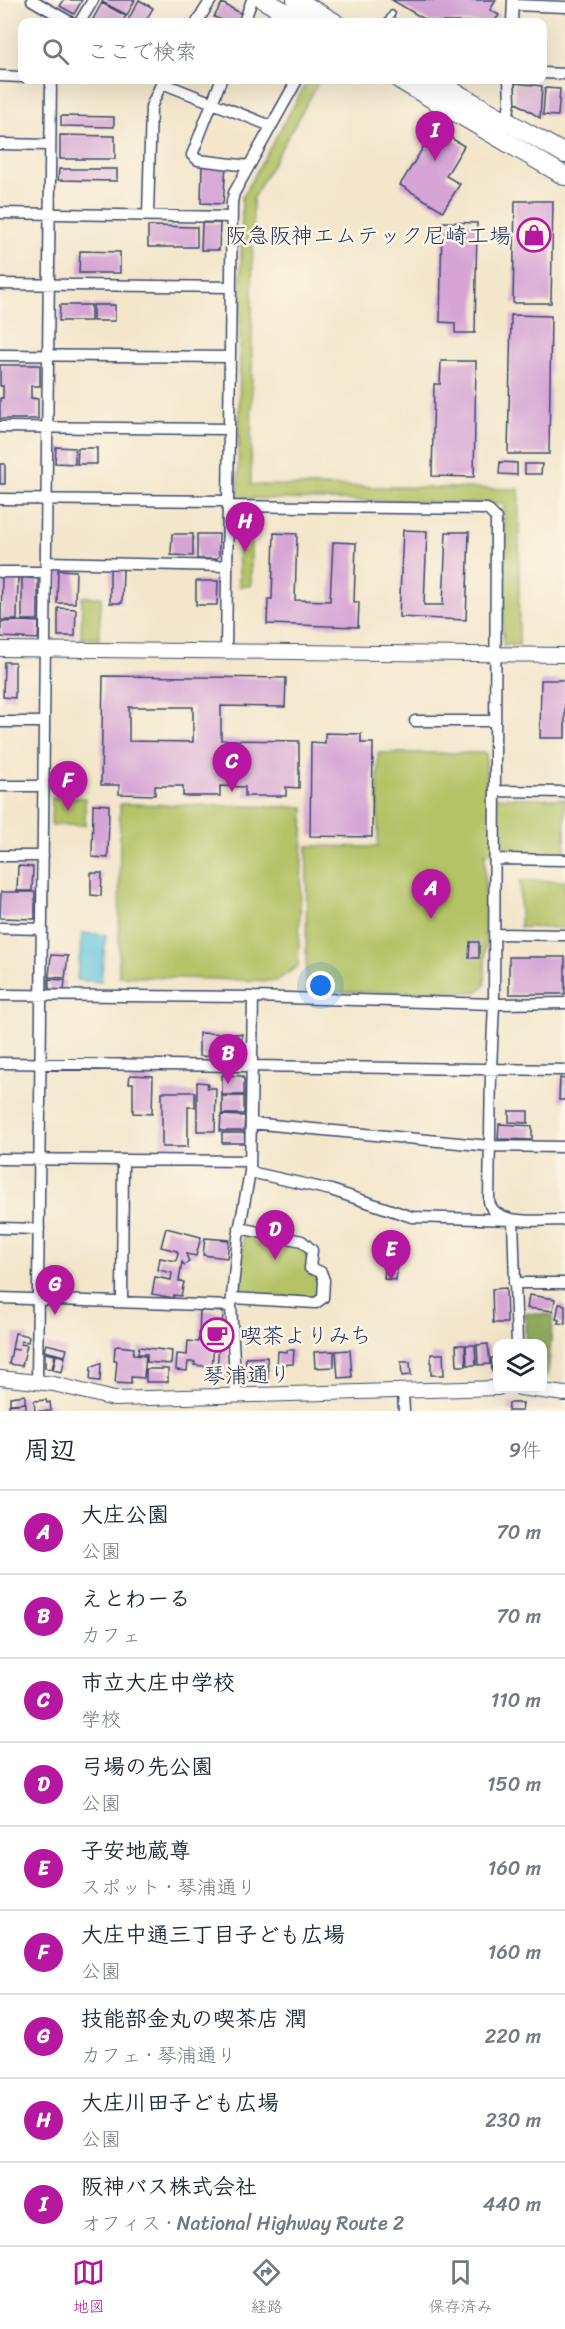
<!DOCTYPE html>
<html lang="ja">
<meta charset="utf-8">
<style>
:root{--surface:#fff;--page:#f2f2f3;--text:#1f2937;--muted:#747a83;--line:#e0e1e3;--accent:#b5179e}
body{margin:0;font-family:Sriracha,"Klee One",sans-serif;background:var(--page);color:var(--text)}
.controls{position:absolute;right:18px;bottom:18px;display:grid;overflow:hidden;border-radius:12px;box-shadow:0 6px 24px #0002}
.controls button{width:54px;height:54px;display:grid;place-items:center;padding:0;border:0;border-bottom:2px solid var(--line);background:var(--surface);color:var(--text);font:30px sans-serif}
.you{position:absolute;left:321px;top:986px;width:21px;height:21px;margin:-15px;border:4px solid #fff;border-radius:50%;background:#1a73e8;box-shadow:0 0 0 9px #1a73e833}
.badge{display:grid;place-items:center;width:39px;height:39px;border-radius:50%;background:var(--accent);color:#fff;font-size:20px;font-weight:700}
.pin{position:absolute;translate:-50% -50px;filter:drop-shadow(0 2px 3px #0008)}
.pin::after{content:'';position:absolute;top:32px;width:21px;height:18px;background:inherit;clip-path:polygon(0 0,100% 0,50% 100%)}
.list{margin:0;padding:0;list-style:none}
h2{display:flex;justify-content:space-between;align-items:center;height:78px;margin:0;padding:0 24px;font-size:26px}
h2 small{font-size:20px;font-weight:400;color:var(--muted)}
.list li{display:grid;grid-template-columns:39px 1fr auto;gap:18px;align-items:center;box-sizing:border-box;height:84px;padding:0 24px;border-top:2px solid var(--line)}
.list b{display:block;font-size:22px;white-space:nowrap}
.list p{margin:0;font-size:20px;white-space:nowrap;color:var(--muted)}
.list em{font-size:20px;font-style:normal;color:var(--muted)}
.icon{flex:none;width:33px;height:33px;fill:none;stroke:currentColor;stroke-width:2;stroke-linecap:round;stroke-linejoin:round}
.map{position:relative;flex:none;width:565px;height:1411px;overflow:hidden}
.search{position:absolute;background:var(--surface);box-shadow:0 6px 24px #0002;left:18px;right:18px;top:18px;height:66px;display:flex;align-items:center;gap:15px;box-sizing:border-box;padding:0 21px;border-radius:12px;color:var(--muted);font-size:22px}
.sheet{height:834px;background:var(--surface)}
nav{display:flex;justify-content:space-around;align-items:center;box-sizing:border-box;height:84px;border-top:2px solid var(--line);background:var(--surface);font-size:16px;color:var(--muted)}
nav a{display:grid;justify-items:center;gap:3px}
nav .on{color:var(--accent)}
.map>svg:first-child{display:block}
</style>
<div class="map">
<svg width="565" height="1411" viewBox="0 0 565 1411">
<rect width="100%" height="100%" fill="#fcf5e5"/>
<filter id="ink" filterUnits="userSpaceOnUse"><feTurbulence type="fractalNoise" baseFrequency=".0167" numOctaves="2"/><feDisplacementMap in="SourceGraphic" scale="12" xChannelSelector="R" yChannelSelector="G"/><feConvolveMatrix kernelMatrix="1 2 1 2 8 2 1 2 1" color-interpolation-filters="sRGB"/></filter>
<filter id="wash" filterUnits="userSpaceOnUse"><feTurbulence type="fractalNoise" baseFrequency=".008" numOctaves="4" result="noise"/><feDisplacementMap in="SourceGraphic" scale="24" xChannelSelector="R" yChannelSelector="G"/><feGaussianBlur stdDeviation="1.35" result="paint"/><feColorMatrix in="noise" values="0 0 0 0 0 0 0 0 0 0 0 0 0 0 0 0 0 1.4 0 .05"/><feComposite in="paint" operator="in"/></filter>
<g filter="url(#wash)">
<rect width="100%" height="100%" fill="#f3e6cb"/>
<!-- green -->
<path fill="#b3c366" stroke="#677962" stroke-width="1.5" d="M308 80H320L253 198 251 485 519 489V645H503L504 504 238 498 242 198Z
M242 513H251V586H239L238 517Z
M82 597H101L99 639 81 638Z
M378 753H486V797L565 799V854L485 853V985L477 992H306L307 846 378 847Z
M52 798H85V825H51Z
M120 804 304 807 298 966 276 981 119 976Z
M520 881H565V928L520 927Z
M243 1234 301 1243 309 1250 321 1279 320 1293 314 1298 244 1295 240 1289Z"/>
<!-- forest -->
<path fill="#8ea95b" stroke="#546c5c" stroke-width="1.5" d="M525 1313 553 1315 548 1376 543 1375 542 1344 525 1343Z"/>
<!-- water -->
<path fill="#5ec4db" stroke="#3c7a9c" stroke-width="1.5" d="M82 933 106 935 101 982 77 980Z"/>
<g id="blocks">
<!-- building -->
<path fill="#d6a5d5" fill-rule="evenodd" d="M64 0H82L74 14 60 6Z
M103 0H135L127 15 102 2Z
M139 0 153 8 145 22H127Z
M392 0H496L490 10 499 15 494 22H429Z
M102 3 126 16 122 22H99L93 19Z
M222 3 244 15 240 22H226L214 17Z
M515 83 542 86 540 118 515 102Z
M545 88 560 89 558 116 543 115Z
M61 116 114 117V127L61 126Z
M435 128 464 146 446 176 460 184 443 211 400 185Z
M60 135 115 136V159H60Z
M202 164 226 166 223 204 201 203Z
M59 169H117V181L58 180Z
M515 201H553L551 303H513Z
M442 222 477 223 475 333H455V323L440 322Z
M202 223H220L219 250H201Z
M148 226 197 227V247H148Z
M80 251 120 252V273H79Z
M60 305H91V321H59Z
M93 305H115V321H93Z
M511 315 551 316 549 454H508Z
M441 361H476L474 477 432 476 434 384H440Z
M0 365H40V386H31V398L38 399V419H0V398H3V386H0Z
M56 447 75 448V464L55 463Z
M78 448H97V464H77Z
M500 462 517 463V475L499 474Z
M0 464H5V484H0Z
M525 464H542L541 474H525Z
M403 530 427 531 424 605H443L446 532H469L466 620 399 617Z
M274 533 297 534 295 600 330 601 333 542 356 543 354 602H359L358 627 267 624 268 599H272Z
M172 534H193V556L171 555Z
M197 534H219V556L216 559H197Z
M110 569H123L122 603H110Z
M58 570 76 571 75 603H57Z
M2 577H18L17 620H1Z
M22 577 38 579V620H22Z
M196 581H218L217 605H196Z
M58 608 76 609 75 636H58Z
M22 621 39 622 38 639 1 637V622Z
M4 662H15V698L3 697Z
M103 676 286 678 285 707 221 706V740L299 741V788L286 787V796H245V787L220 786V796H183V786H155V795L119 794V785H101ZM129 707H193V742L129 741Z
M541 680H565V738H540Z
M325 733 361 734V743H373L372 837 310 836 311 742 325 743Z
M93 804 109 805 108 858 92 857Z
M18 866 33 867 32 891H17Z
M91 873H102L101 896 91 895Z
M1 892H35V919L0 918Z
M470 942H479V958H469Z
M51 955 68 956 65 978 49 977Z
M509 957H565V994H509Z
M49 979 65 980 64 990 49 989Z
M199 1033 242 1034 241 1058 199 1056Z
M130 1075 153 1076 152 1114 133 1113V1083H129Z
M222 1075 242 1076 244 1079V1095H222Z
M560 1078 565 1079V1100H559Z
M197 1082 208 1083 207 1088H216L215 1131H197Z
M162 1092H195V1107H188V1147H162Z
M222 1096H244V1114H222Z
M509 1111H528V1123L509 1122Z
M221 1115 245 1116 244 1131H220Z
M499 1124 532 1126V1140L498 1139Z
M222 1133H245V1143H222Z
M166 1228 201 1237 196 1256 186 1254 189 1262 184 1265 182 1262 179 1281 184 1282 181 1296 174 1295 173 1298 152 1294 155 1277 171 1280 172 1273 158 1270 160 1258 176 1261 178 1254 177 1251 161 1247Z
M205 1238 229 1240 227 1258 203 1255Z
M385 1267 397 1268 396 1280 384 1279Z
M506 1288 507 1323H493L492 1289Z
M529 1295 555 1299 553 1311 527 1308Z
M559 1304 565 1305V1324L558 1323 559 1320 556 1319Z
M200 1310 223 1312 222 1330H225V1340H199Z
M15 1333 29 1336 28 1342 21 1341V1344L27 1345 22 1366 9 1364 12 1349 19 1350 12 1349Z
M198 1340 214 1344 212 1367 194 1365 195 1362H188L187 1371 176 1370 177 1354 187 1355 188 1341 198 1342Z
M46 1344 67 1349 65 1356 44 1351Z
M219 1344 228 1345 229 1376 224 1381 208 1380V1368L217 1369Z
M488 1344 490 1364 478 1365 477 1345Z
M456 1345H465L466 1366H457Z
M466 1345H475L476 1365H467Z
M118 1346 134 1348 133 1355 146 1356 144 1378 131 1377V1384L115 1383 117 1361H114L115 1347Z
M139 1347 172 1351 171 1364 147 1362V1354H138Z
M287 1350H294L293 1364 277 1365 278 1351 287 1352Z
M350 1350 352 1377 338 1378 336 1351Z
M334 1351V1367L315 1368 314 1352Z
M45 1353 55 1355 52 1369 45 1368Z
M431 1354H443L444 1375H431Z
M56 1355 65 1357 62 1372 53 1370Z
M267 1357 268 1378H246V1358Z
M498 1357V1372H492L491 1358Z
M401 1362H410L411 1375 402 1376Z
M101 1363 100 1381 90 1380 91 1367Z
M146 1369H168V1382H146Z
M25 1395V1403L10 1404V1397Z
M46 1400 47 1403 50 1402 51 1411H35L34 1401Z
M26 1403V1411H10L9 1405Z
M509 1403H523L522 1411H508Z"/>
</g>
</g>
<g filter="url(#ink)">
<use href="#blocks" fill-opacity="0" stroke="#3b4a6e" stroke-width="1.5"/>
<g fill="none" stroke-linecap="round" stroke-linejoin="round">
<!-- service casing -->
<g stroke="#3b4a6e" stroke-width="8">
<path id="service" d="M387 22 392 14"/>
</g>
<!-- minor casing -->
<g stroke="#3b4a6e" stroke-width="13">
<path id="minor" d="M32 0 70 22
M513 5 565 7
M80 22 93 0
M197 22 211 0
M244 22 252 0
M512 22 513 0
M542 73 565 74
M0 76 22 77
M221 80 192 155 198 160 249 166
M162 83 271 126
M507 120 510 102 509 80
M0 144 50 145
M0 213 232 217
M148 215 151 107 163 80
M0 284 231 287
M0 355 230 357
M0 427 229 429
M0 499 228 501
M228 506 487 509 496 518 494 1004 491 1069 489 1201C493 1227 545 1220 565 1220
M46 562 227 566
M0 572H46
M226 651 232 202 234 193 297 80
M415 721H495
M0 722H44
M0 786H43
M495 791 565 792
M0 856H43
M495 859 565 860
M0 928 42 929
M494 934 565 935
M0 995 253 997 494 1004 565 1003
M0 1063 565 1070
M251 1123 490 1146 565 1147
M0 1159 250 1161
M250 1172 331 1190 412 1217 513 1220 517 1344
M0 1228 39 1229
M514 1283H565
M0 1298 231 1306
M232 1298 316 1303 323 1298 324 1280 321 1272 310 1268 312 1250 302 1241 239 1228
M122 1302 123 1160
M37 1382 51 80
M403 1391 404 1411
M236 1396 231 1306 238 1237 250 1172 253 997"/>
</g>
<!-- tertiary casing -->
<g stroke="#3b4a6e" stroke-width="16">
<path id="tertiary" d="M0 649 565 655
M0 1378 54 1384 114 1399 498 1388
M520 1388 565 1394"/>
</g>
<!-- trunk casing -->
<g stroke="#3b4a6e" stroke-width="20">
<path id="trunk" d="M264 0 302 22
M296 0 334 22
M400 80 565 176
M433 80 565 154"/>
</g>
<!-- service -->
<use href="#service" stroke="#fff" stroke-width="5"/>
<!-- minor -->
<use href="#minor" stroke="#fff" stroke-width="10"/>
<!-- tertiary -->
<use href="#tertiary" stroke="#fff" stroke-width="14"/>
<!-- trunk -->
<use href="#trunk" stroke="#fff" stroke-width="18"/>
</g>
</g>
<!-- icons -->
<defs>
<g id="shop-ring" transform="scale(1.725)"><circle r="9.5" fill="#fcf5e5" stroke="#b5179e" stroke-width="1.5"/><path d="M-5-2.5h2.3a2.7 3.5 0 0 1 5.4 0H5L5.5 6h-11ZM-1.5-2.5h3a1.5 2.3 0 0 0-3 0Z" fill="#b5179e"/></g>
<g id="cafe-ring" transform="scale(1.725)"><circle r="9.5" fill="#fcf5e5" stroke="#b5179e" stroke-width="1.5"/><path d="M-5.5-4.5H6V0H3Q3 3.5 0 3.5H-2.5Q-5.5 3.5-5.5 0ZM3-3.2v2h1.7v-2ZM-6 4.5H4V6H-6Z" fill="#b5179e"/></g>
</defs>
<g fill-rule="evenodd">
<use href="#shop-ring" x="534" y="235"/>
<use href="#cafe-ring" x="217" y="1335"/>
</g>
<g text-anchor="middle" dominant-baseline="central" stroke-width="5" stroke-linejoin="round" paint-order="stroke">
<!-- poi labels -->
<g font-size="22" fill="#1b2f5e" stroke="#fcf5e5" text-anchor="end">
<text x="511" y="235">阪急阪神エムテック尼崎工場</text>
<text x="240" y="1335" text-anchor="start">喫茶よりみち</text>
</g>
<!-- street labels -->
<g font-size="22" fill="#1b2f5e" stroke="#fcf5e5">
<text transform="translate(247 1375) rotate(-1)">琴浦通り</text>
</g>
</g>
</svg>
<div class="controls">
<button><svg class="icon" aria-label="layers" viewBox="0 0 24 24"><path d="M12 4l9 5-9 5-9-5zM3 14l9 5 9-5"/></svg></button>
</div>
<div class="you"></div>
<div class="pin badge" style="left:431px;top:919px">A</div>
<div class="pin badge" style="left:228px;top:1084px">B</div>
<div class="pin badge" style="left:232px;top:792px">C</div>
<div class="pin badge" style="left:275px;top:1260px">D</div>
<div class="pin badge" style="left:391px;top:1280px">E</div>
<div class="pin badge" style="left:68px;top:811px">F</div>
<div class="pin badge" style="left:55px;top:1315px">G</div>
<div class="pin badge" style="left:245px;top:552px">H</div>
<div class="pin badge" style="left:435px;top:161px">I</div>
<div class="search"><svg class="icon" aria-label="search" viewBox="0 0 24 24"><circle cx="10" cy="10" r="6"/><path d="M15 15l6 6"/></svg>ここで検索</div>
</div>
<section class="sheet">
<h2>周辺<small>9件</small></h2>
<ul class="list">
<li><span class="badge">A</span><div><b>大庄公園</b><p>公園</p></div><em>70 m</em></li>
<li><span class="badge">B</span><div><b>えとわーる</b><p>カフェ</p></div><em>70 m</em></li>
<li><span class="badge">C</span><div><b>市立大庄中学校</b><p>学校</p></div><em>110 m</em></li>
<li><span class="badge">D</span><div><b>弓場の先公園</b><p>公園</p></div><em>150 m</em></li>
<li><span class="badge">E</span><div><b>子安地蔵尊</b><p>スポット · 琴浦通り</p></div><em>160 m</em></li>
<li><span class="badge">F</span><div><b>大庄中通三丁目子ども広場</b><p>公園</p></div><em>160 m</em></li>
<li><span class="badge">G</span><div><b>技能部金丸の喫茶店 潤</b><p>カフェ · 琴浦通り</p></div><em>220 m</em></li>
<li><span class="badge">H</span><div><b>大庄川田子ども広場</b><p>公園</p></div><em>230 m</em></li>
<li><span class="badge">I</span><div><b>阪神バス株式会社</b><p>オフィス · National Highway Route 2</p></div><em>440 m</em></li>
</ul>
</section>
<nav>
<a class="on"><svg class="icon" aria-label="map" viewBox="0 0 24 24"><path d="M3 6l6-2 6 2 6-2v14l-6 2-6-2-6 2zM9 4v14M15 6v14"/></svg>地図</a>
<a><svg class="icon" aria-label="directions" viewBox="0 0 24 24"><path d="M12 3l9 9-9 9-9-9zM9 14v-3h6M13 9l2 2-2 2"/></svg>経路</a>
<a><svg class="icon" aria-label="saved" viewBox="0 0 24 24"><path d="M7 4h10v16l-5-4-5 4z"/></svg>保存済み</a>
</nav>
